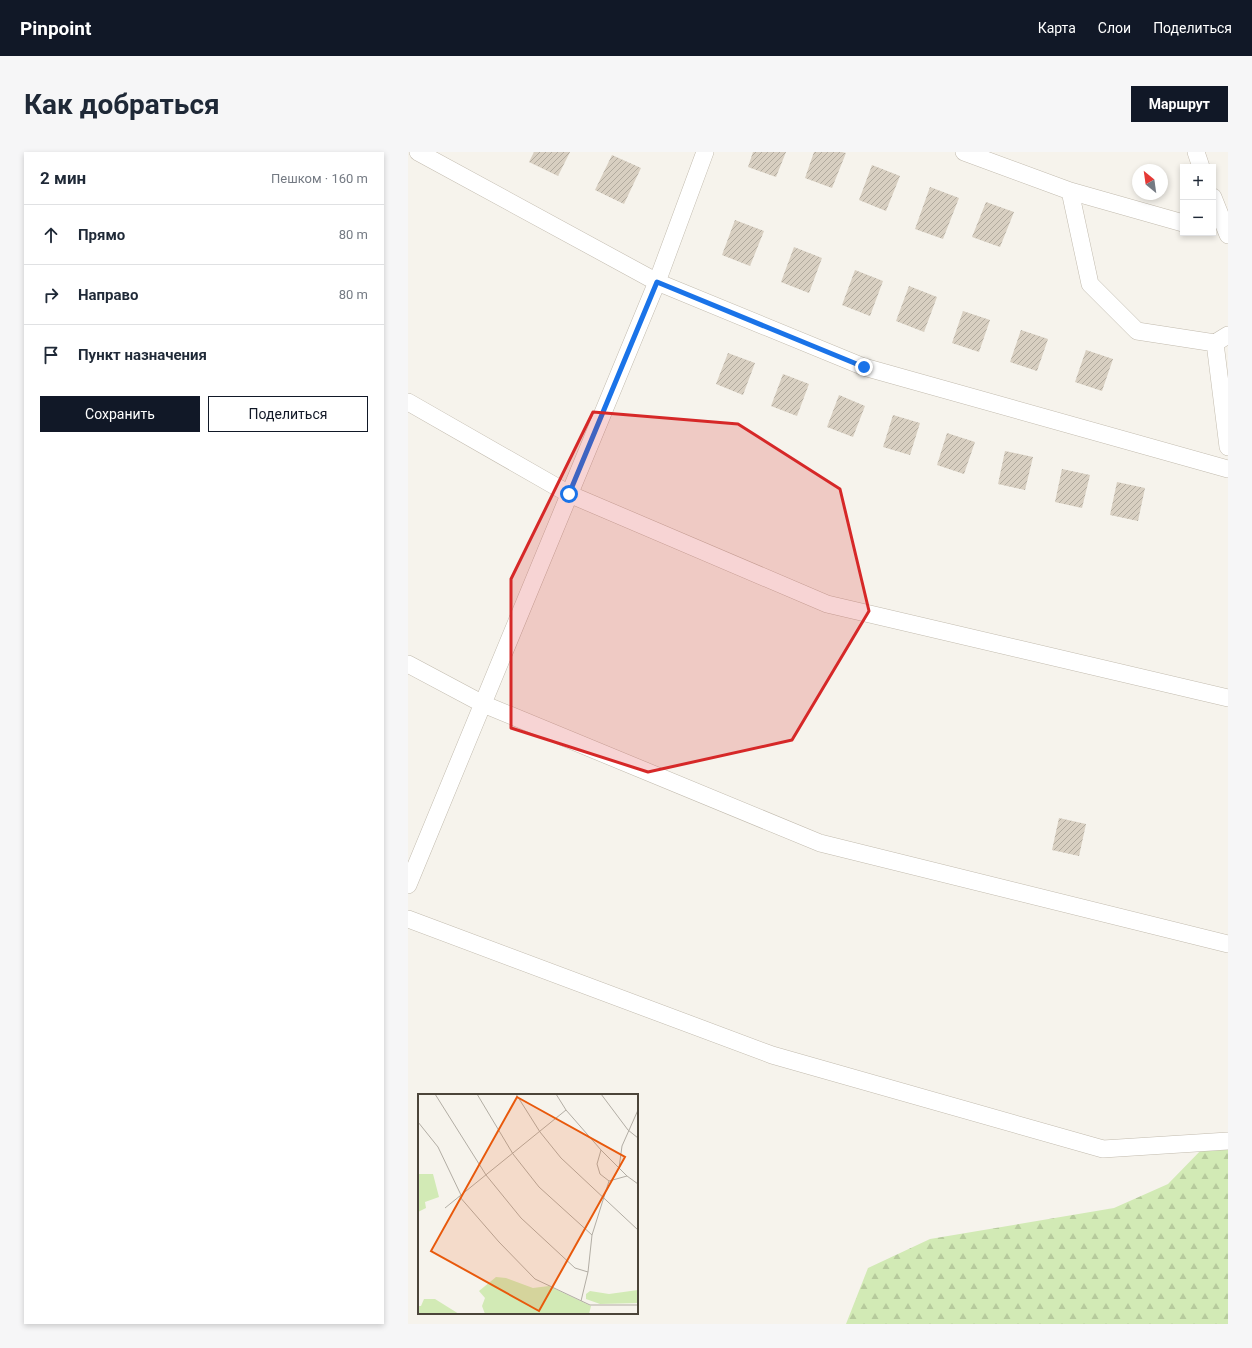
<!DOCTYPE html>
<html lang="ru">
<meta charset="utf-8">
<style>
:root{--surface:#fff;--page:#f6f6f7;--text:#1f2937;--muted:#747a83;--line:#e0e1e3;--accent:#111827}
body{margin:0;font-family:Roboto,sans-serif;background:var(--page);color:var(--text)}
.controls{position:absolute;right:12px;top:12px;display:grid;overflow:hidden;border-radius:0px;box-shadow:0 2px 6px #0003}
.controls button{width:36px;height:36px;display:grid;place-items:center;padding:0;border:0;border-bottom:1px solid var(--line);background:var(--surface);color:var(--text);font:20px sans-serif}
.compass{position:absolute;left:724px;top:12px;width:36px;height:36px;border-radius:50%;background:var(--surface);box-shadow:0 2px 6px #0003;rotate:331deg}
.stop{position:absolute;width:12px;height:12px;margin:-9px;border:3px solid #1a73e8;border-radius:50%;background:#fff}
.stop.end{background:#1a73e8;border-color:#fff;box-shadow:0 1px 4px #0008}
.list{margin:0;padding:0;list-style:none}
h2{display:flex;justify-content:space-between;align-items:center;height:52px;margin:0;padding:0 16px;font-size:17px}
h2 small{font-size:13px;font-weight:400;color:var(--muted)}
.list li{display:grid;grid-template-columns:26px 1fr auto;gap:12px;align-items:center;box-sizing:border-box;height:60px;padding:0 16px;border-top:1px solid var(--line)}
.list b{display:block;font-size:15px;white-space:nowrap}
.list em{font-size:13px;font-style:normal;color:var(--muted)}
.actions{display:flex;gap:8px;padding:12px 16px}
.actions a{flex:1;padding:9px 0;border:1px solid var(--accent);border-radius:0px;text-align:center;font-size:14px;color:var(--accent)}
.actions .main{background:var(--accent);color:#fff}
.icon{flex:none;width:22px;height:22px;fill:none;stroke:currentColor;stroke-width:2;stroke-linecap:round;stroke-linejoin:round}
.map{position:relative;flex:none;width:820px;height:1172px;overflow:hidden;border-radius:0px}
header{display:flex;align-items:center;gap:24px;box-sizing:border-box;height:56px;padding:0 20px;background:var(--accent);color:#fff}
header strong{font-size:19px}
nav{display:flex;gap:22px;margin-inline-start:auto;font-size:14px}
.intro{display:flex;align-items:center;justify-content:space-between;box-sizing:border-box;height:96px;padding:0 24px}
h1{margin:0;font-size:28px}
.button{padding:10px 18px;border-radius:0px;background:var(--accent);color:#fff;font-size:14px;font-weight:700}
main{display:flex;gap:24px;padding:0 24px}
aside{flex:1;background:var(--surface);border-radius:0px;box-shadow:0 2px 6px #0003}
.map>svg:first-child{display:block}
</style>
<header>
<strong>Pinpoint</strong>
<nav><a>Карта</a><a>Слои</a><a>Поделиться</a></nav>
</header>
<div class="intro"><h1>Как добраться</h1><a class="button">Маршрут</a></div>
<main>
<aside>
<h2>2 мин<small>Пешком · 160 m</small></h2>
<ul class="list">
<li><svg class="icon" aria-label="ahead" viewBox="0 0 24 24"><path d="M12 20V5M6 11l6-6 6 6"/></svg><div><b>Прямо</b></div><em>80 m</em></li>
<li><svg class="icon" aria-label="right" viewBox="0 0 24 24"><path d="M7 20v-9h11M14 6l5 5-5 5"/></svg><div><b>Направо</b></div><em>80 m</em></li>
<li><svg class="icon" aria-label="arrive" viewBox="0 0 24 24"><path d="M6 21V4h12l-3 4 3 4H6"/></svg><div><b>Пункт назначения</b></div></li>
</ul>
<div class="actions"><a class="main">Сохранить</a><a>Поделиться</a></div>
</aside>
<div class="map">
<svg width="820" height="1172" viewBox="0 0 820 1172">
<defs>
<pattern id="forest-firs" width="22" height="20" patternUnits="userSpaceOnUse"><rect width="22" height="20" fill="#d2eab5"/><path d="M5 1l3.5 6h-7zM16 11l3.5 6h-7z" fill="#b6ca9c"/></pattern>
<pattern id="building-hatch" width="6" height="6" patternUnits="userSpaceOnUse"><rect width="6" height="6" fill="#d8cfc1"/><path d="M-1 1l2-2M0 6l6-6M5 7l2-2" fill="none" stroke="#b1aa9e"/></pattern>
</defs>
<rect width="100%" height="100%" fill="#f6f3ec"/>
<!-- forest -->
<path fill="url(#forest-firs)" d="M820 993V1172H438L460 1116 522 1087 706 1056 760 1032 797 994Z"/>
<!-- building -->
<path fill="url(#building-hatch)" d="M126 0H162L150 24 121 10Z
M345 0H378L368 25 340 15Z
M406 0H434L438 1 424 36 397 26Z
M204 3 233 16 216 52 187 38Z
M464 13 492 24 478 59 451 48Z
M522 35 551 46 535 87 507 77Z
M578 50 606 60 592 95 564 85Z
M327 68 356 79 342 114 314 103Z
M386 95 414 106 401 141 373 130Z
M447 118 475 129 462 164 434 153Z
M501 134 529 145 516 180 488 169Z
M555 159 582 168 571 200 544 191Z
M613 178 640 187 629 219 602 210Z
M678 198 705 207 694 239 667 230Z
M320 201 347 211 335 243 308 232Z
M375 222 401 232 389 264 363 254Z
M431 243 457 254 445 285 419 275Z
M485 263 512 271 502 303 475 295Z
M539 281 567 290 556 322 529 313Z
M597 299 625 305 617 338 590 332Z
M654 317 682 323 674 356 647 350Z
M709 330 737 336 730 369 702 363Z
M651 666 678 672 671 704 644 698Z"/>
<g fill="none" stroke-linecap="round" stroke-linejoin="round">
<!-- minor casing -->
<g stroke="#c2bbae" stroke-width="18">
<path id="minor" d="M10 0 249 130 456 215 820 317
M556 0 662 39 682 132 729 179 807 191 820 183
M788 0 793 15
M662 39 775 71
M805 45 820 83
M807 191 820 295
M0 250 161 342 419 452 820 546
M0 512 75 552 412 691 820 792
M0 733 249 130 297 0
M0 767 364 903 695 997 820 989"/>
</g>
<!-- minor -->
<use href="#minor" stroke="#fff" stroke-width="17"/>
</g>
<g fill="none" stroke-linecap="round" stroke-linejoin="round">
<!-- route -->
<path stroke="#1a73e8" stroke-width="5" d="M161 342 249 130 456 215"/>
</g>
<!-- marked area -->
<path fill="#d62828" fill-opacity="0.2" stroke="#d62828" stroke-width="3" stroke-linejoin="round" d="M185 260 330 272 432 337 461 459 384 588 240 620 103 576V427Z"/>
<!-- overview -->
<g transform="translate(10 942)">
<rect width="220" height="220" fill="#f6f3ec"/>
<path d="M0 80H15L21 103 7 108 8 114 0 118ZM78 183 88 184 115 194 131 192 173 212 171 220H67L64 212 67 204 61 197ZM220 196V209L182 210 168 205V200L172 197 191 200ZM6 205H17L41 220H0V212H3Z" fill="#d2eab5"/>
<path fill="none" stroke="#b2ada4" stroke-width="1" d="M17 0 68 81 103 124 157 174 170 178M59 0 95 60 121 93 174 141M98 0 122 38 143 64 220 136M138 0 148 16M183 0 210 36 220 44M0 28 20 53 43 101M183 56 209 82M201 74 204 52 220 16M41 102 81 148 117 185 172 211H220M27 114 148 16 183 56 179 70 182 80 191 87 209 82 220 90M163 207 170 178 174 141 191 87"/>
<path fill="#e8590c" fill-opacity="0.15" stroke="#e8590c" stroke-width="2" d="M99 3 207 63 121 217 13 157Z"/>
<rect width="220" height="220" fill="none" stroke="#4b4439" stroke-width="2"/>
</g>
</svg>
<div class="controls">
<button>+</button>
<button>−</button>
</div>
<svg class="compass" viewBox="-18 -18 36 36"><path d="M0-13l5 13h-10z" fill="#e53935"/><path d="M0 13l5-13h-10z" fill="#747a83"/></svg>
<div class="stop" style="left:161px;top:342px"></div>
<div class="stop end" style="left:456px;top:215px"></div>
</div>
</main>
